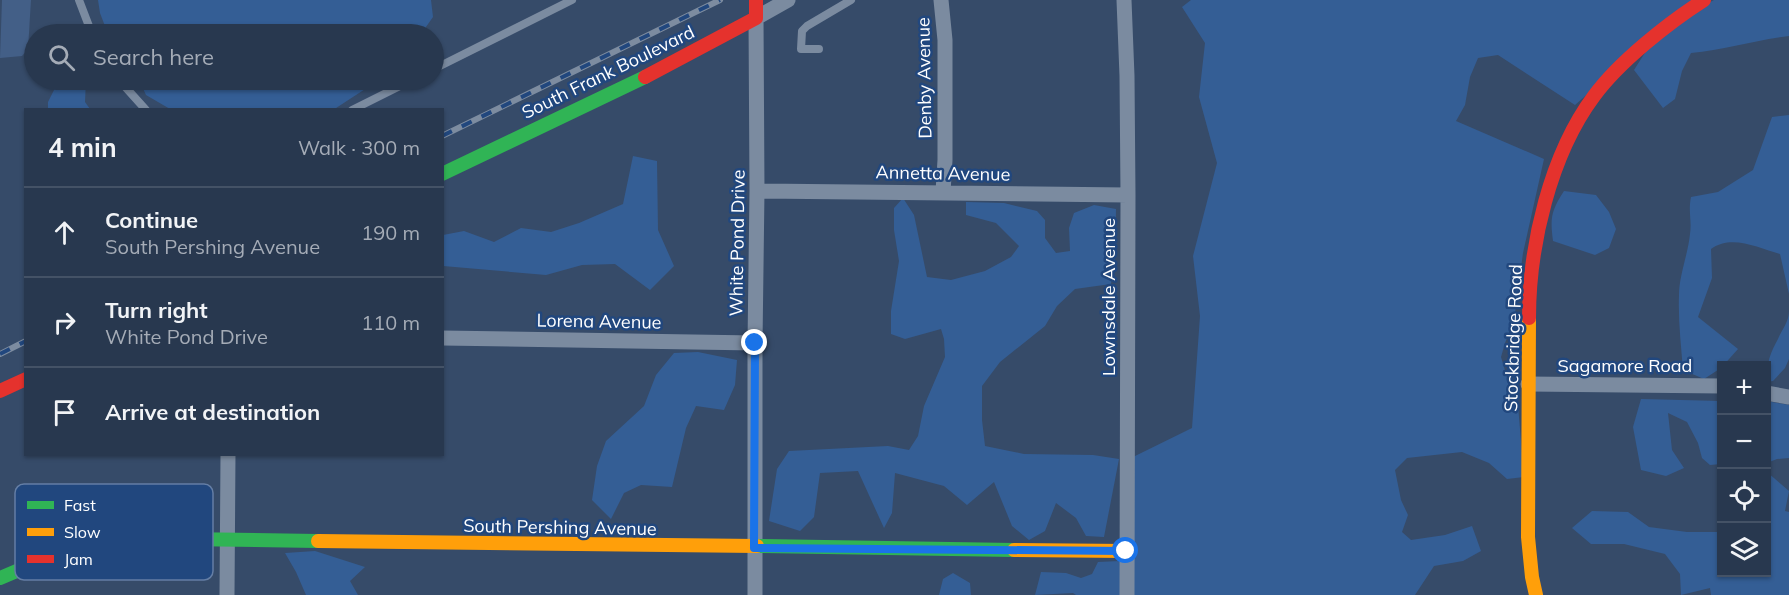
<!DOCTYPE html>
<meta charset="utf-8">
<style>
:root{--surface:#28384f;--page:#344359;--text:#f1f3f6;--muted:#a5acb7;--line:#445266}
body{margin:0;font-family:Mulish,sans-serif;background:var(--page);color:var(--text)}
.controls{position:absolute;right:18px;bottom:18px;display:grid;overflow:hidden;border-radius:0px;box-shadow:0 2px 4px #0004}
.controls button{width:54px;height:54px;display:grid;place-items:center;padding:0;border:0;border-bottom:2px solid var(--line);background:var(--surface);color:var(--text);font:30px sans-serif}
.stop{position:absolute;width:18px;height:18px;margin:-14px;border:4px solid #1a73e8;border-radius:50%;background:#fff}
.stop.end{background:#1a73e8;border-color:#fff;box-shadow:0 2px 6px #0008}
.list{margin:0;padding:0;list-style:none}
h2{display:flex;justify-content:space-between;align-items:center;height:78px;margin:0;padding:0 24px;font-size:26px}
h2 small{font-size:20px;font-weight:400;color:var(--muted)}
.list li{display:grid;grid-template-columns:39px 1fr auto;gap:18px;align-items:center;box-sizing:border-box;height:90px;padding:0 24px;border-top:2px solid var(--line)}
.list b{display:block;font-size:22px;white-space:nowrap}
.list p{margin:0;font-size:20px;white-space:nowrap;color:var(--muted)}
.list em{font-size:20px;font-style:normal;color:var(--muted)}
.icon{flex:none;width:33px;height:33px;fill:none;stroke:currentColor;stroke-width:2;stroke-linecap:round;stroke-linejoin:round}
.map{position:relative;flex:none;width:1789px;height:595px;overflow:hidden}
.search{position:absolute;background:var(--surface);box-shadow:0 2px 4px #0004;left:24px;top:24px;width:420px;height:66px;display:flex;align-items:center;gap:15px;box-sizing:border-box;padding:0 21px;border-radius:33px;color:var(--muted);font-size:22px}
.panel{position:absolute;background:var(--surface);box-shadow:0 2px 4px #0004;left:24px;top:108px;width:420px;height:348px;border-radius:0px}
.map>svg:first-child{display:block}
</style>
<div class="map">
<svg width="1789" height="595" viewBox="0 0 1789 595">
<rect width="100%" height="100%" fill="#364b69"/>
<!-- green -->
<path fill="#345e95" d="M98 0H431L433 17 421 34H108L100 13Z
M1191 0H1695L1575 105 1498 55 1478 58 1470 77 1465 105 1456 121 1544 159 1523 253 1514 321 1505 343 1501 357 1507 377 1517 393 1524 477 1507 479 1489 463 1462 452 1407 458 1395 470 1401 500 1408 515 1402 532 1411 540 1445 535 1472 526 1481 551 1463 561 1434 566 1415 595H1133V457L1192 428 1200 316 1193 256 1217 163 1199 97 1205 43 1182 7Z
M1714 0H1789V36C1756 40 1724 50 1691 53L1682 71 1675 99 1663 108 1634 70 1648 48 1699 8Z
M59 80H86L85 102 90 109H48V102Z
M139 80H379L333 110 170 109 146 95Z
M1789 115V294L1780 254C1758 248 1732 234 1711 249L1712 278 1698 317 1738 349 1721 368 1704 379 1683 370C1681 345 1678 319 1679 295 1679 276 1688 254 1690 234 1692 221 1688 211 1691 197L1718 192 1753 170 1772 117Z
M633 156 657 161 658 230 674 266 650 290 615 264 582 265 546 275 443 266V235L464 231 494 242 521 228 551 232 579 223 623 204Z
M1564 191 1596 195 1609 212 1616 229 1609 248 1595 255 1553 241C1550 218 1551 211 1564 191Z
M903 198 914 215 927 277 951 280 985 271 1011 257 1019 246 996 223 966 215V202L1004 203 1037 211 1045 220V238L1056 253 1070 251 1069 228 1074 213 1094 205 1116 209 1115 257 1111 284 1075 289 1057 306 1045 326 1000 362 982 386V420L985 446 1024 454 1093 455 1119 459 1104 537 1086 536 1076 518 1056 503 1045 531 1029 540 1012 526 994 482 967 505 944 486 895 473 892 513 884 528 858 471 820 473 814 517 800 531 769 521 777 469 789 451 888 446 909 450 918 436 924 406 945 357 944 339 941 329 905 339 891 334V311L899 261 894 230V208Z
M1789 311V359L1785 368 1773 381 1767 382C1766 365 1770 353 1778 339 1782 329 1789 322 1789 311Z
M698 352 737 360 735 385 724 410 696 406 686 428 672 487 641 485 624 493 611 519 592 500 597 466 606 441 644 406 656 375 674 353Z
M1641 399 1721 401V464L1710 465 1702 458 1698 443 1687 422 1668 413 1672 450 1684 468 1666 476 1641 470 1633 427Z
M1766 401 1789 405V458L1777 459 1767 463Z
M1767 472 1789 491 1785 511 1789 512V595H1711L1710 588 1681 595 1680 574 1665 554 1624 544H1591L1572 528 1592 511 1628 512 1649 527 1687 532H1721L1722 572H1766Z
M315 551 365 567 350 581 358 595H306L296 572 285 553Z
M1120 561V595H1076L1073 593 1035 595 1041 572 1066 573 1081 578 1092 574 1098 562Z
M953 573 970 583 971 595H939L943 579Z"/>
<!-- water -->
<path fill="#435f87" d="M2 0H31L28 49 22 56 0 58Z"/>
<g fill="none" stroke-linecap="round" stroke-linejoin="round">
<!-- lane -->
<path stroke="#7b8ba0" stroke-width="8" d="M79 0 92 34
M819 49H801L802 31 807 26 851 0
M434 69 572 0
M119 80 146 110
M352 110 412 80"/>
<!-- street -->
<path stroke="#7b8ba0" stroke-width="15" d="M941 0 945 40V160L943 192
M1124 0 1127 76 1128 195 1127 595
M757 191 1128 195
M442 338 755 343
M1528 384 1722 386
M1766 393 1789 397
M227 595 228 454
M755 595V343L757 191 756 18 788 0"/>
<!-- fast -->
<path stroke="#30b455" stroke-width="14" d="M442 174 645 77
M757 546 1014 550
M0 578 59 553 107 541 184 539 318 541"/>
<!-- slow -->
<path stroke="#ff9f0a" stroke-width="14" d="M1529 318 1528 537 1532 577 1536 595
M318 541 757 546
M1014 550 1126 551"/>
<!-- jam -->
<path stroke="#e5322d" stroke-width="14" d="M645 77 756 18V0
M1529 318C1529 246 1550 155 1594 96 1619 62 1668 23 1704 0
M0 391 26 379"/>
<!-- rail casing -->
<g stroke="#7d8ca0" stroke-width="6">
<path id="rail" d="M442 136 720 0
M0 354 26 341"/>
</g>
<!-- rail -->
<use href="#rail" stroke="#21477e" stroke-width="4" stroke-dasharray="11" stroke-linecap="butt"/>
</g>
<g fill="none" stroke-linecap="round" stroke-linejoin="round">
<!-- route -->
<path stroke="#1a73e8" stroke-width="8" d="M755 343 754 548 1126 551"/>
</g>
<g text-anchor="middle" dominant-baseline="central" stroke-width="5" stroke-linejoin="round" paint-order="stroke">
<!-- street labels -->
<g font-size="18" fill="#fff" stroke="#21477e">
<text transform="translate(608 72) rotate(-26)">South Frank Boulevard</text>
<text transform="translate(924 78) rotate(-91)">Denby Avenue</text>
<text transform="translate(943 173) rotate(1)">Annetta Avenue</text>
<text transform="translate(737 243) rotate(-89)">White Pond Drive</text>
<text transform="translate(1108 297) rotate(-90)">Lownsdale Avenue</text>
<text transform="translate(599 321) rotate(1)">Lorena Avenue</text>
<text transform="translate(1513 338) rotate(-88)">Stockbridge Road</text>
<text x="1625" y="365">Sagamore Road</text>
<text transform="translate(560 527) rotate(1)">South Pershing Avenue</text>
</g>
</g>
<!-- legend -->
<rect x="15" y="484" width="198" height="96" rx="9" fill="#21477e" stroke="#647ea5" stroke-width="1.5"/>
<rect x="27" y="501" width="27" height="8" fill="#30b455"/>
<rect x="27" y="528" width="27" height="8" fill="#ff9f0a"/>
<rect x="27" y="555" width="27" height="8" fill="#e5322d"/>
<g font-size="16" fill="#fff">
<text x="64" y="511">Fast</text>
<text x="64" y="538">Slow</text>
<text x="64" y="565">Jam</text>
</g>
</svg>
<div class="controls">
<button>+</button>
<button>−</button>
<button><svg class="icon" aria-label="locate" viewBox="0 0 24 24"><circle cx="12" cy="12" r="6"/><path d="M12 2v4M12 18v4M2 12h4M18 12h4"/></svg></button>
<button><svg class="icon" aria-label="layers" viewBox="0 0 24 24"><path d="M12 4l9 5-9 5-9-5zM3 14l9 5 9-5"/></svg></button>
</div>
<div class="stop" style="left:1126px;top:551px"></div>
<div class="stop end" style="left:755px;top:343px"></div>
<div class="search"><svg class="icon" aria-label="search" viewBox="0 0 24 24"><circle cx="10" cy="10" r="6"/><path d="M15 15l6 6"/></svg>Search here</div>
<section class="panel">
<h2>4 min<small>Walk · 300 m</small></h2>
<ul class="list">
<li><svg class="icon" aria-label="ahead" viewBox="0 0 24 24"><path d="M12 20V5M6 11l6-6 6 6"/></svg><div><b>Continue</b><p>South Pershing Avenue</p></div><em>190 m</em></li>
<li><svg class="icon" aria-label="right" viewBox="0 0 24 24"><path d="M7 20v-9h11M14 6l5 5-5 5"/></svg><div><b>Turn right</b><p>White Pond Drive</p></div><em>110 m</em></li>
<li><svg class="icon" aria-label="arrive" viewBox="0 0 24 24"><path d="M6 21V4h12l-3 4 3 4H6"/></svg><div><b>Arrive at destination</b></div></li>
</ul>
</section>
</div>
